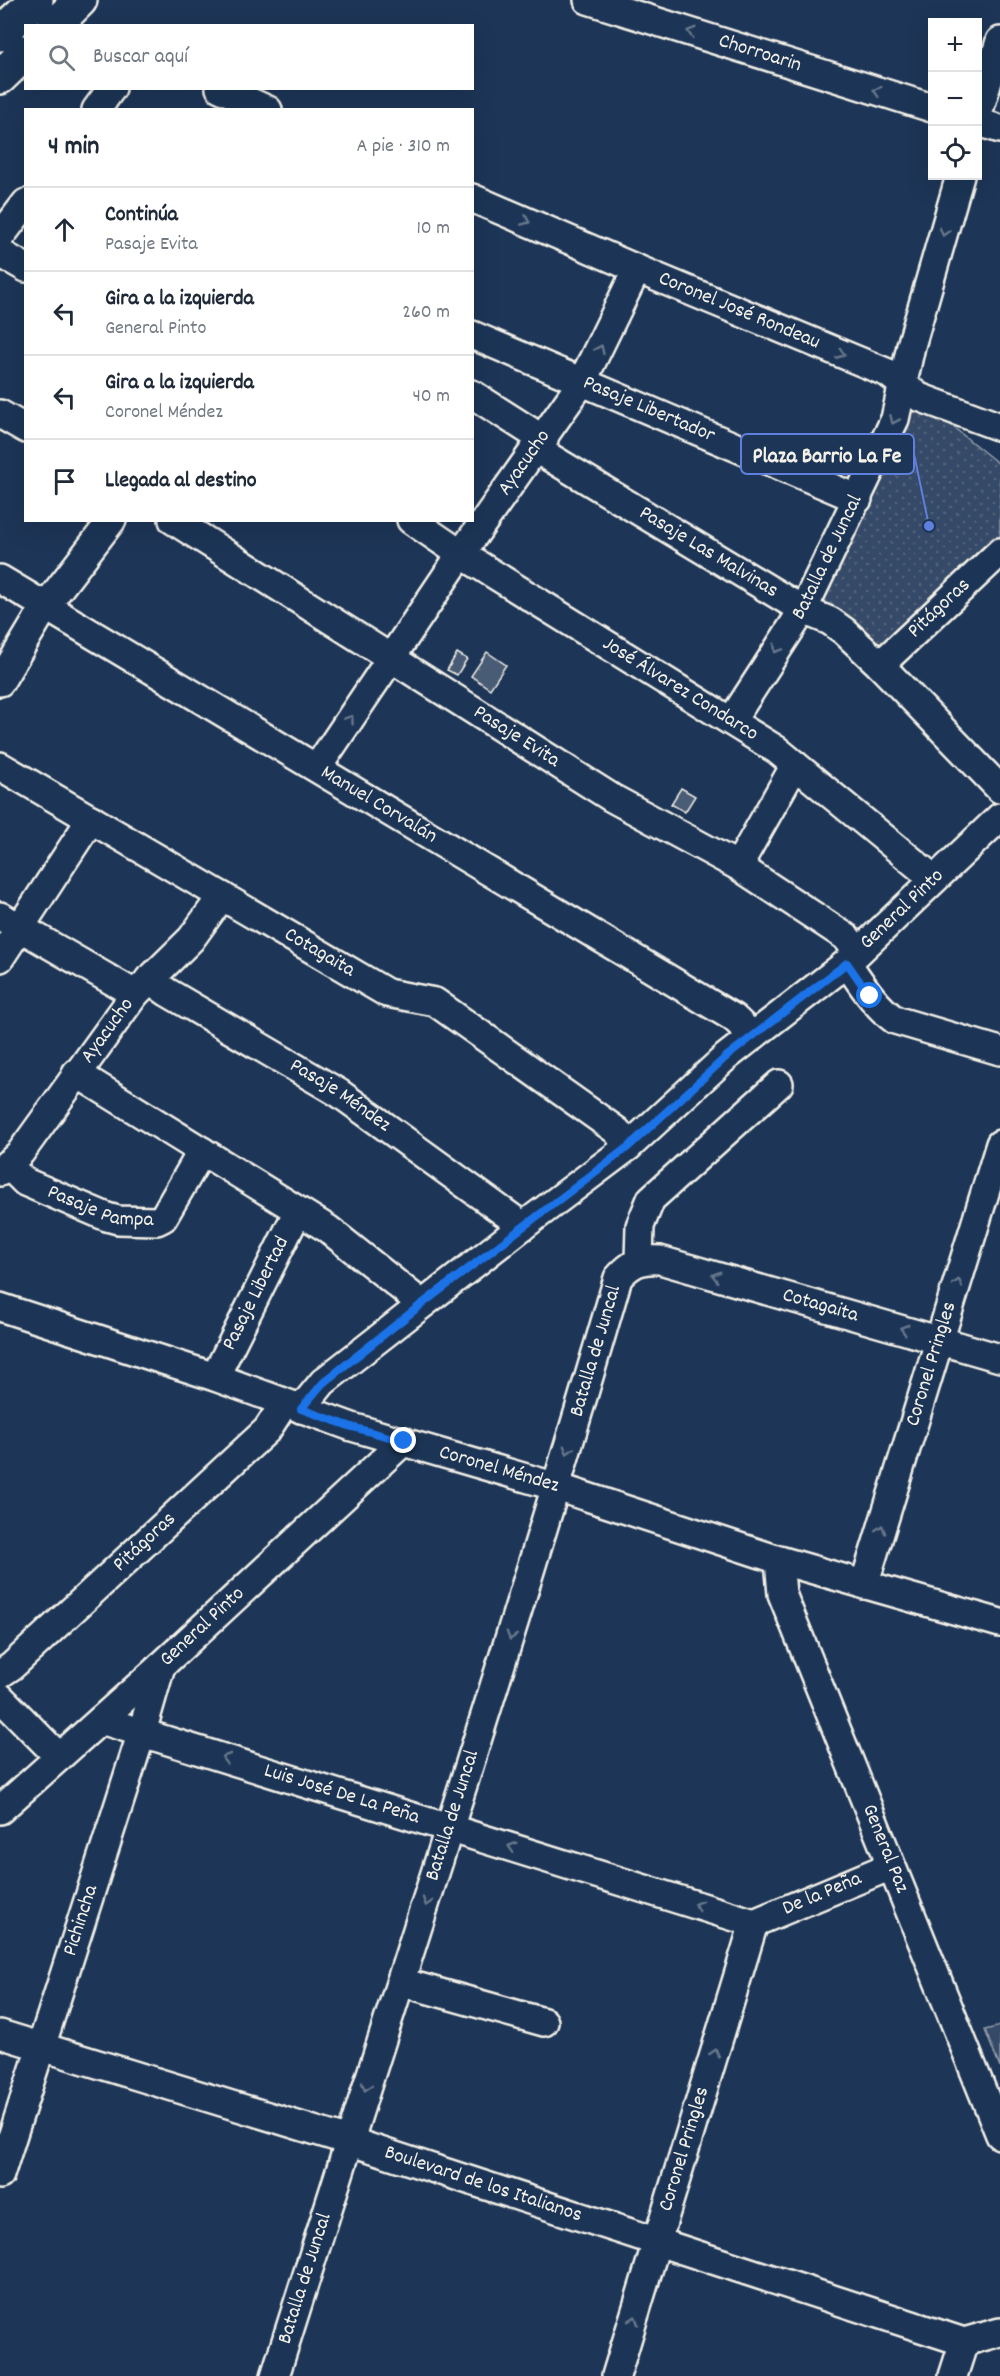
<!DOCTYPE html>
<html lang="es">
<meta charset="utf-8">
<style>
:root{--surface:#fff;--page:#f6f6f7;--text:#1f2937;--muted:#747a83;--line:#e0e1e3}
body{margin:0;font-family:Dekko,sans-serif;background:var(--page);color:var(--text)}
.controls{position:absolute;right:18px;top:18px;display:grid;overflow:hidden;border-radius:0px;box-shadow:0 6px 24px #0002}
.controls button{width:54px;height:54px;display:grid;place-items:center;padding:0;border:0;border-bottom:2px solid var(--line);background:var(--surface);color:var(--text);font:30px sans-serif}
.stop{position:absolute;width:18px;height:18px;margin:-14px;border:4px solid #1a73e8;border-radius:50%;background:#fff}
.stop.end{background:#1a73e8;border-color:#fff;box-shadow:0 2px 6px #0008}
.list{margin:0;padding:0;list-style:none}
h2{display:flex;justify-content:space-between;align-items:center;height:78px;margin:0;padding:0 24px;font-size:26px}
h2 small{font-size:20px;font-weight:400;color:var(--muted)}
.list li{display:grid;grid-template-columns:39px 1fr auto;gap:18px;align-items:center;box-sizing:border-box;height:84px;padding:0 24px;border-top:2px solid var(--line)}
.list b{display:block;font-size:22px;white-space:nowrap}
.list p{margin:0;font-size:20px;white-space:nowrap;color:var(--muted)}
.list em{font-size:20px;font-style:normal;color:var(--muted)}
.icon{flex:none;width:33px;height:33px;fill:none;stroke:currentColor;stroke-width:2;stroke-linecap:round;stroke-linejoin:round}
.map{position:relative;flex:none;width:1000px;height:2376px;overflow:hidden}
.search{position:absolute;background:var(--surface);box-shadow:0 6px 24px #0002;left:24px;top:24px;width:450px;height:66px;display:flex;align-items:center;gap:15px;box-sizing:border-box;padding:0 21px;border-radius:0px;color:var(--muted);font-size:22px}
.panel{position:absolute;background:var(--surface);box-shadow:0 6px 24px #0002;left:24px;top:108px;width:450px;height:414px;border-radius:0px}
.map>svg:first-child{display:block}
</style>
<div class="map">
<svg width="1000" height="2376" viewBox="0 0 1000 2376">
<defs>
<pattern id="park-dots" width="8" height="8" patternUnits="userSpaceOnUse" patternTransform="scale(1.5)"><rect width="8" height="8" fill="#354a67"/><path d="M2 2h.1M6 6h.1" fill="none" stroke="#53657d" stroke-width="1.8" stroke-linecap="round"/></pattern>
</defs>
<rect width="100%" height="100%" fill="#1d3557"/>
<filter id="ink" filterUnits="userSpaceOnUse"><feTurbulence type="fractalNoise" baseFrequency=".0167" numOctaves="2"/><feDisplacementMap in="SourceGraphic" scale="12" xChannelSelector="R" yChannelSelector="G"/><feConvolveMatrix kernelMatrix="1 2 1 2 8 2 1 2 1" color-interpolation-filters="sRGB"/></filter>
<g filter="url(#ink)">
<!-- green -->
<path fill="#354a67" stroke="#949ea8" stroke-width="1.5" d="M1000 2026V2068L985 2030Z"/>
<!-- park -->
<path fill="url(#park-dots)" stroke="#949ea8" stroke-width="1.5" d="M926 405 1000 465V536L885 650 822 603 910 409Z"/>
<!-- building -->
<path fill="#485b74" stroke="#f4f1e8" stroke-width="1.5" d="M487 652 506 665 490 689 471 676Z
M457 653 467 659 457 675 447 670Z
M681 788 695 796 685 812 671 804Z"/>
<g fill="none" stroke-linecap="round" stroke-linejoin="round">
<!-- minor casing -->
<g stroke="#f4f1e8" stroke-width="32">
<g id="minor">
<path id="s1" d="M588 0 932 108"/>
<path d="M220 88 268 110"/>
<path d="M96 110 112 88"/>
<path d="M978 114 1000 41"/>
<path d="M978 122 1000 129"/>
<path id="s2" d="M472 198 637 269 888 373 919 397 1000 427"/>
<path d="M0 237 26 203"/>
<path d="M0 253 26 268"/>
<path id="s3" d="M472 335 858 499"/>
<path d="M472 394 544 440"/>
<path d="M0 414 26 429"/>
<path id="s4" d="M536 449 803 610 830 621 844 631 880 665 1000 789"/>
<path id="s5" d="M173 520 612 798 738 866 846 937 858 952"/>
<path id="s6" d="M411 520 461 554 777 750 934 879"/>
<path id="s7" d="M0 579 734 1018 753 1036"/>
<path id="s8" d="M880 665 1000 552"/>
<path d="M0 682 45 607 112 520"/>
<path id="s9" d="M732 720 803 610 895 419 911 346 960 176"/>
<path id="s10" d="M0 766 387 993 435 1002 617 1131 628 1147"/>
<path id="s11" d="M317 768 461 554 582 382 637 269"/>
<path d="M738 866 795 765"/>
<path d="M0 916 135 994"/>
<path d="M0 958 91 819"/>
<path d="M847 963C861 983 874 1005 895 1020L1000 1051"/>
<path id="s12" d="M149 979 167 992 339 1093 523 1226"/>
<path d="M76 1073 328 1229 422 1304"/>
<path id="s13" d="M7 1164 25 1182 107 1217 118 1220 157 1221 163 1218 202 1151"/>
<path id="s14" d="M0 1172 21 1152 135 994 191 939 222 896"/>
<path d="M639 1261 640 1226 651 1199 779 1084"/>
<path id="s15" d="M0 1307 215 1377 352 1427 557 1487 779 1560 1000 1623"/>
<path id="s16" d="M215 1377 298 1211"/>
<path id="s17" d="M301 1409 323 1382 523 1226 628 1147 726 1057 847 963 1000 817"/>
<path id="s18" d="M779 1560 782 1594 1000 2135"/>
<path id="s19" d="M864 1585 1000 1144"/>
<path id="s20" d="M0 1674 12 1666 267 1430 278 1413 281 1401"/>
<path d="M0 1697 59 1757"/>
<path id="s21" d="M101 1720 754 1923"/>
<path id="s22" d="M0 1810 161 1666 404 1441"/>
<path id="s23" d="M754 1923 891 1866"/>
<path d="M401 1982 544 2022"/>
<path id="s24" d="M0 2034 349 2141 964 2342"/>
<path id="s25" d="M0 2175 142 1732 161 1666"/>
<path d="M964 2342 1000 2332"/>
<path id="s26" d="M275 2376C390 2010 511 1646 618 1278 630 1264 641 1258 660 1260L1000 1358"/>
<path id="s27" d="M616 2376 754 1923"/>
<path d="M953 2376 964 2342"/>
</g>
</g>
<!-- major casing -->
<g stroke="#f4f1e8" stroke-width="38">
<path id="major" d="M54 26 80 0
M0 34 36 0
M0 77 26 52"/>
</g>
<!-- minor -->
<use href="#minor" stroke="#1d3557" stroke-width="27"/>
<!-- major -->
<use href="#major" stroke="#1d3557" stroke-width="33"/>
</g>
<!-- one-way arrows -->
<defs><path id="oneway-chevron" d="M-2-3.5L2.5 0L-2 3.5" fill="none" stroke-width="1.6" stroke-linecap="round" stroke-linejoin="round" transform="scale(1.5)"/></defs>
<g stroke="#68778a">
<use href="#oneway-chevron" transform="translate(691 32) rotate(-163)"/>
<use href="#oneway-chevron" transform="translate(877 91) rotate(-163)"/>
<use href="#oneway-chevron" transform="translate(526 221) rotate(24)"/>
<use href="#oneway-chevron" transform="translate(944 232) rotate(106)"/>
<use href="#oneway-chevron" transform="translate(600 349) rotate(-65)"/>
<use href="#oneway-chevron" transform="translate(841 354) rotate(22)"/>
<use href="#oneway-chevron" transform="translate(894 420) rotate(114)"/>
<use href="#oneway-chevron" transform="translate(777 649) rotate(123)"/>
<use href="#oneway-chevron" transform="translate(350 719) rotate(-56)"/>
<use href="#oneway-chevron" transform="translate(716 1276) rotate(-164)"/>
<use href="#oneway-chevron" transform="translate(958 1283) rotate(-73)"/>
<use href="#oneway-chevron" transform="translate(904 1329) rotate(-164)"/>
<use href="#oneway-chevron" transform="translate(568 1450) rotate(106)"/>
<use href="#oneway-chevron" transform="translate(881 1529) rotate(-73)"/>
<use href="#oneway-chevron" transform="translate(511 1636) rotate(107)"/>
<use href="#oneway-chevron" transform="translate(226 1758) rotate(-163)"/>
<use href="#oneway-chevron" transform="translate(512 1847) rotate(-163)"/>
<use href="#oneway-chevron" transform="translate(427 1902) rotate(108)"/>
<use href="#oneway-chevron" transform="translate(698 1905) rotate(-163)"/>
<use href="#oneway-chevron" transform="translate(715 2053) rotate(-73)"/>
<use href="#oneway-chevron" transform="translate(366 2087) rotate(108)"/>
<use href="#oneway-chevron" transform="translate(634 2320) rotate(-72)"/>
</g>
</g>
<g fill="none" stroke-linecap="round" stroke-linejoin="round" filter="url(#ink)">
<!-- route -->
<path stroke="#1a73e8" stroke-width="8" d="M404 1441 352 1427 301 1409 323 1383 422 1304 628 1147 726 1057 847 963 870 996"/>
</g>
<g text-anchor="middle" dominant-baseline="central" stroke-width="4.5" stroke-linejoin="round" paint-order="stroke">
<!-- street labels -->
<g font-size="21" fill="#f4f1e8" stroke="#1d3557">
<text stroke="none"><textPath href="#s1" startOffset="180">Chorroarin</textPath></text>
<text stroke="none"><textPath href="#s2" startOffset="290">Coronel José Rondeau</textPath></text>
<text stroke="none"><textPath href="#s3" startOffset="192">Pasaje Libertador</textPath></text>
<text stroke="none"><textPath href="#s11" startOffset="369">Ayacucho</textPath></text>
<text stroke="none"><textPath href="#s4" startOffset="201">Pasaje Las Malvinas</textPath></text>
<text stroke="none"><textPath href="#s9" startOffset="189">Batalla de Juncal</textPath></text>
<text stroke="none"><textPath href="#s8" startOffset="82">Pitágoras</textPath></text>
<text stroke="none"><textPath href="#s6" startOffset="318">José Álvarez Condarco</textPath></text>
<text stroke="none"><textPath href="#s5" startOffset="406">Pasaje Evita</textPath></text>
<text stroke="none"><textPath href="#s7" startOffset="441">Manuel Corvalán</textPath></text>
<text stroke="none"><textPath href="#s17" startOffset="783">General Pinto</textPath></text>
<text stroke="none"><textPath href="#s10" startOffset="370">Cotagaita</textPath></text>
<text stroke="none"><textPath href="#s14" startOffset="178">Ayacucho</textPath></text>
<text stroke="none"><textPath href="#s12" startOffset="224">Pasaje Méndez</textPath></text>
<text stroke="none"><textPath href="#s13" startOffset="106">Pasaje Pampa</textPath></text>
<text stroke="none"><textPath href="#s16" startOffset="93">Pasaje Libertad</textPath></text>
<text stroke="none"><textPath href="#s26" startOffset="1365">Cotagaita</textPath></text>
<text stroke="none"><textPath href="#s26" startOffset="1074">Batalla de Juncal</textPath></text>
<text stroke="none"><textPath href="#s19" startOffset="231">Coronel Pringles</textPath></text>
<text stroke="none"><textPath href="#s15" startOffset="525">Coronel Méndez</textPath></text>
<text stroke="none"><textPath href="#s20" startOffset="196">Pitágoras</textPath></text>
<text stroke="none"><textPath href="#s22" startOffset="273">General Pinto</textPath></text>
<text stroke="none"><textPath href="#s21" startOffset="252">Luis José De La Peña</textPath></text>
<text stroke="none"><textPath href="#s26" startOffset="588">Batalla de Juncal</textPath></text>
<text stroke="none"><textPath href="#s18" startOffset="309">General Paz</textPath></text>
<text stroke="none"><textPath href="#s23" startOffset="74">De la Peña</textPath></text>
<text stroke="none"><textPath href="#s25" startOffset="267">Pichincha</textPath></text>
<text stroke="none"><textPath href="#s27" startOffset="237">Coronel Pringles</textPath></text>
<text stroke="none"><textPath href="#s24" startOffset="506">Boulevard de los Italianos</textPath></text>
<text stroke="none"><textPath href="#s26" startOffset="102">Batalla de Juncal</textPath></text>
</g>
</g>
<!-- callouts -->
<path fill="none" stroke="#5e7fdd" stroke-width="2" d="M929 526L914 454"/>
<circle fill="#5e7fdd" stroke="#1d3557" stroke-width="2" cx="929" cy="526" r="6"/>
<rect fill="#1d3557" stroke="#5e7fdd" stroke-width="2" x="741" y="434" width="173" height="40" rx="6"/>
<g font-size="22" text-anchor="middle" font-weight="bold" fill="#f4f1e8">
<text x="827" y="462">Plaza Barrio La Fe</text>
</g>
</svg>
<div class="controls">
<button>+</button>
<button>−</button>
<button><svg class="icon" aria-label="locate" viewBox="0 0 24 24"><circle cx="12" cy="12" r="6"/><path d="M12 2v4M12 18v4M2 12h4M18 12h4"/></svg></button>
</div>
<div class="stop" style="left:870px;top:996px"></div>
<div class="stop end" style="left:404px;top:1441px"></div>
<div class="search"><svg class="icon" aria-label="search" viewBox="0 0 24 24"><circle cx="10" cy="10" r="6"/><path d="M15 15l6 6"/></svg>Buscar aquí</div>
<section class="panel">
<h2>4 min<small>A pie · 310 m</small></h2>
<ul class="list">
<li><svg class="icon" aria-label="ahead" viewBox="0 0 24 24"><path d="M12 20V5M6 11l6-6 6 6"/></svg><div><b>Continúa</b><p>Pasaje Evita</p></div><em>10 m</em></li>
<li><svg class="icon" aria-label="left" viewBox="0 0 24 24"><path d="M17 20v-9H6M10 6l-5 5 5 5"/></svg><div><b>Gira a la izquierda</b><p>General Pinto</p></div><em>260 m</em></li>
<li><svg class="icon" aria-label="left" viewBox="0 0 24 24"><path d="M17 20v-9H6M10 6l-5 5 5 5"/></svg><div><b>Gira a la izquierda</b><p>Coronel Méndez</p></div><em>40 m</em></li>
<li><svg class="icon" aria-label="arrive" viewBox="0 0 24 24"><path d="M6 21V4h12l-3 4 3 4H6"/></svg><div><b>Llegada al destino</b></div></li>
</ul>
</section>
</div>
